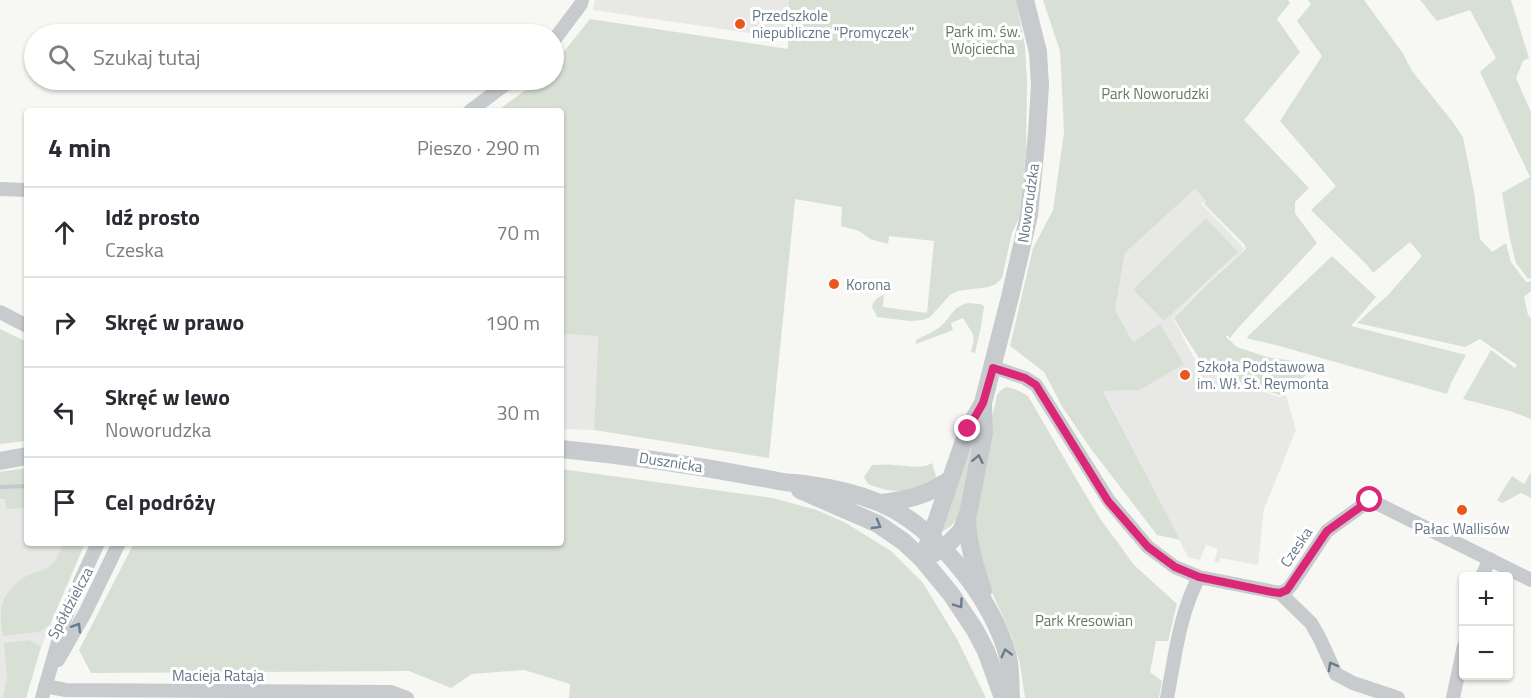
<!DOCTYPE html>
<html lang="pl">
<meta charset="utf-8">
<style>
:root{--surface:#fff;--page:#f7f7f7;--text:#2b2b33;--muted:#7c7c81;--line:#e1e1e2}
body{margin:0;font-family:"Titillium Web",sans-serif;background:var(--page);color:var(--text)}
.controls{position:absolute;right:18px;bottom:18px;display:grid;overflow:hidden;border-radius:6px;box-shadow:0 2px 4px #0004}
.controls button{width:54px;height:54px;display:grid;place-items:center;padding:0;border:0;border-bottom:2px solid var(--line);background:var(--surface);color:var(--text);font:30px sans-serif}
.stop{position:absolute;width:18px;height:18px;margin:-14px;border:4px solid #db2777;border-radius:50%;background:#fff}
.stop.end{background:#db2777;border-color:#fff;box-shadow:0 2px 6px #0008}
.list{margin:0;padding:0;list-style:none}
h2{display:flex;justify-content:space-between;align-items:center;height:78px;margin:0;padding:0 24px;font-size:26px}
h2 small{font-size:20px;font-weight:400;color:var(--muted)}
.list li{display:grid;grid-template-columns:39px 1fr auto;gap:18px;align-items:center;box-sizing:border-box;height:90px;padding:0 24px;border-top:2px solid var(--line)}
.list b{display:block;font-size:22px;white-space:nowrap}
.list p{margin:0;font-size:20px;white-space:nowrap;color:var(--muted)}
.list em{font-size:20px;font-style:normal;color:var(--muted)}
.icon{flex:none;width:33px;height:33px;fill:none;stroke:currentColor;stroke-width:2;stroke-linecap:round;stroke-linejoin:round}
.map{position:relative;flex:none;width:1531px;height:698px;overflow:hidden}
.search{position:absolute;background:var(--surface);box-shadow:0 2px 4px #0004;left:24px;top:24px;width:540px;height:66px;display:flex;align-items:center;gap:15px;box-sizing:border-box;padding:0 21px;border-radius:33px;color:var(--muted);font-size:22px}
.panel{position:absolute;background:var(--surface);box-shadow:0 2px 4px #0004;left:24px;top:108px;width:540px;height:438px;border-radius:6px}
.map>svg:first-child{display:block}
</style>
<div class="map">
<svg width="1531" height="698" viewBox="0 0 1531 698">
<rect width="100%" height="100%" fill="#f7f8f4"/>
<!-- built -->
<path fill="#e8e9e7" d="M595 0H789V39L593 10Z
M1195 189 1206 201 1202 204 1244 248V250L1204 286 1173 318 1193 356 1203 370 1248 387 1279 397 1286 395 1296 430 1264 509 1258 565 1220 558 1219 563 1214 562 1218 549 1206 545 1200 560 1188 557 1103 390H1140L1133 342 1115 310 1125 253Z
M561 334 598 336 594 430 561 429Z
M27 468V543H85L41 647 26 698H0V472Z"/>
<!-- green -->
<path fill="#d8e0d5" d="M789 0H1016L1025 46 1027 82 1026 150 1020 216 1012 233 1002 278 996 284 989 287 958 291 951 294 930 317 923 320 910 321 877 317 872 307C874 300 877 297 884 295L883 307 927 313 934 241 889 236 888 244 870 239 859 231 841 226 842 207 795 199 769 458 594 430 598 336 561 334V111H497L539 80H554V64L590 19 788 49Z
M1043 0H1288L1290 3 1277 19 1300 52 1244 120 1309 188 1295 202V213L1317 243 1239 327 1230 338 1227 335 1226 337 1237 347 1267 357 1314 364C1310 373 1288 393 1279 395L1242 383 1204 367C1195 350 1183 335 1174 318L1204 287 1246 249 1244 244 1204 204 1206 201 1195 189 1125 253 1115 310 1133 342 1160 324 1184 364 1140 390 1103 391 1180 540 1157 535 1091 449 1063 408 1044 372 1010 346 1033 248 1053 210 1064 132 1060 51Z
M1308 0H1364L1402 52 1412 71 1452 121 1463 137 1474 192 1480 239 1492 252 1506 243 1511 262 1526 282 1531 281V291L1524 297 1528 315 1531 318V419L1510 411 1463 399 1491 350 1515 368 1517 365 1480 339 1465 347 1357 323 1389 294 1422 256 1410 242 1373 273 1367 265 1311 210 1336 186 1280 121 1322 56 1297 21 1311 4Z
M1420 0H1511L1529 58 1523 61 1516 78 1531 112V278L1528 279 1516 263 1510 239 1502 193 1530 177 1480 72 1496 58 1470 10 1437 21Z
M1206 218 1238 252 1164 321 1133 289Z
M1332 256 1376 297 1351 326 1466 355 1451 383 1447 394 1276 345 1249 339 1247 337Z
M968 303 980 304 984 306 981 327 975 353 971 352C977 332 972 335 963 318L951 323 953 330 916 344V340C925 335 935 332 942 325 953 315 952 307 968 303Z
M0 329 27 342V441L0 444Z
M1006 387 1015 389 1028 396 1078 482 1101 520 1121 547 1133 564 1177 604 1168 641H1156L1150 672 1162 681 1159 698H1025L1020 664 1012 637 990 588 973 532 984 455 997 395 1000 391Z
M977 431 959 516 951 526 942 532Z
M932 463 937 479C915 495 892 494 868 484L864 477 872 465C879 465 886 464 892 465 905 465 921 470 932 463Z
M27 468V508L6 509 5 499H0V472Z
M561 469 773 498 817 510 846 523 891 551 923 583 956 637 986 698H569L570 684 524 670 472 674 451 688 409 671 91 673 79 650 134 543H561Z
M1531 472V498L1521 493 1502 503 1497 500 1512 476 1524 484Z
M63 543H85L50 624 39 632 3 636C2 628 0 620 1 612 1 596 16 580 31 574 39 571 47 570 52 564 58 558 60 550 63 543Z
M29 640 41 647 26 698H3L7 678 4 643Z"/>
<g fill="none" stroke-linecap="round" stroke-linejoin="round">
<!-- stream -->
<path stroke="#becace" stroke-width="4" d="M0 487 27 486"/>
<!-- minor -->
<path stroke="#c7cbce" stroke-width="14" d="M554 40 581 4 582 0
M470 111 511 80
M0 189 27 190
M0 312 27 326
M993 367 1025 378 1036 385 1109 501 1148 547 1175 567 1199 577 1280 593
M1482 576 1490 559
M1280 593 1287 590 1292 584 1327 531 1370 500 1531 580
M1280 593 1311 623 1319 637 1336 674 1353 683 1398 698
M58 660 85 613 119 543
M45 686 66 690 391 692 407 698
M42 698 64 621 80 582 98 543
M1167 698C1175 657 1179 615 1199 577
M1453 698 1464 646"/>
<!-- tertiary -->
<path stroke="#c7cbce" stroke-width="18" d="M561 449C634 456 706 467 778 481 788 483 799 483 810 485 833 488 858 494 880 503 935 526 994 600 1008 657 1011 670 1010 685 1011 698
M0 461 27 456
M800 490 878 524 904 542 922 559 951 594 975 630 986 651 1003 698
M881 503C908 500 928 495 951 479
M967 516C967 542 975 567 983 591
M932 554 943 549 961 531 968 514 984 433 983 404
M922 559 933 531 968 429 983 403 1010 297 1029 215 1037 133 1040 85 1038 52 1025 0"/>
</g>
<!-- one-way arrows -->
<defs><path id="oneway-chevron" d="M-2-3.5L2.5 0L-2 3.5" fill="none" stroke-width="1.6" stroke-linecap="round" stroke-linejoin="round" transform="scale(1.5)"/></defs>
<g stroke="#6a7b8b">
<use href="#oneway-chevron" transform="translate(978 459) rotate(-78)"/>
<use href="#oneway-chevron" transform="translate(877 525) rotate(30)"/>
<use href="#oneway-chevron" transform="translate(959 604) rotate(55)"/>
<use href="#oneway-chevron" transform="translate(77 627) rotate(-59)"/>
<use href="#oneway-chevron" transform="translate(1006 653) rotate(-105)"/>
<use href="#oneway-chevron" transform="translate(1332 666) rotate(-119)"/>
</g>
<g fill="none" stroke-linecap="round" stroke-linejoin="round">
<!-- route -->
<path stroke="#db2777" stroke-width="8" d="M968 429 983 403 993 368 1025 378 1036 385 1108 501 1148 547 1175 567 1199 577 1272 592 1280 593 1287 590 1327 531 1370 500"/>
</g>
<!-- markers -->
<g fill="#ed551f" stroke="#fff" stroke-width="2">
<circle cx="740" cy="24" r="6"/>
<circle cx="834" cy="284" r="6"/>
<circle cx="1185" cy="375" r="6"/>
<circle cx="1462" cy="510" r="6"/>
</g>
<g text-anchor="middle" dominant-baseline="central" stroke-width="6" stroke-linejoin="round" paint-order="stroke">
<!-- poi labels -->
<g font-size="15" fill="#657787" stroke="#fff" text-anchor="start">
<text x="752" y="15">Przedszkole<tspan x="752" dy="17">niepubliczne "Promyczek"</tspan></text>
<text x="846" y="284">Korona</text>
<text x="1197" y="366">Szkoła Podstawowa<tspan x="1197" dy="17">im. Wł. St. Reymonta</tspan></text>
<text x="1462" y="528" text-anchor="middle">Pałac Wallisów</text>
</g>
<!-- park labels -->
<g font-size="15" fill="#647960" stroke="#fff">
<text x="983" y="31">Park im. św.<tspan x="983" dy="17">Wojciecha</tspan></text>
<text x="1155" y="93">Park Noworudzki</text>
<text x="1084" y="620">Park Kresowian</text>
</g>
<!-- street labels -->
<g font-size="15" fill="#657787" stroke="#fff">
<text transform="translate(1028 203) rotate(-82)">Noworudzka</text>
<text transform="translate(671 462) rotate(9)">Dusznicka</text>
<text transform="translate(1296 547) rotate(-56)">Czeska</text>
<text transform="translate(70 603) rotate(-62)">Spółdzielcza</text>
<text x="218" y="675">Macieja Rataja</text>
</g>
</g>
</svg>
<div class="controls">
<button>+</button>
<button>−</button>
</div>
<div class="stop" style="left:1370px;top:500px"></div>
<div class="stop end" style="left:968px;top:429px"></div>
<div class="search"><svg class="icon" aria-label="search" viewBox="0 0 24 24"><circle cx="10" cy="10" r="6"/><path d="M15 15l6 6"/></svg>Szukaj tutaj</div>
<section class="panel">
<h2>4 min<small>Pieszo · 290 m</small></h2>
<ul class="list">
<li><svg class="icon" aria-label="ahead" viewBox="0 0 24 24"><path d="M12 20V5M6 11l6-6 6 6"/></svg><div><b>Idź prosto</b><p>Czeska</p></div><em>70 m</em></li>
<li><svg class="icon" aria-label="right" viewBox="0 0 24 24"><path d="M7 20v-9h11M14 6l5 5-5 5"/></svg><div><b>Skręć w prawo</b></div><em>190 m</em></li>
<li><svg class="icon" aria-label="left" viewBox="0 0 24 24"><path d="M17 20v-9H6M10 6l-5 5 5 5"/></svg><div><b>Skręć w lewo</b><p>Noworudzka</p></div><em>30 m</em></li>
<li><svg class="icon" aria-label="arrive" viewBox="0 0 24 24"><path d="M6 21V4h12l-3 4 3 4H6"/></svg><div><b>Cel podróży</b></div></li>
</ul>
</section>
</div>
